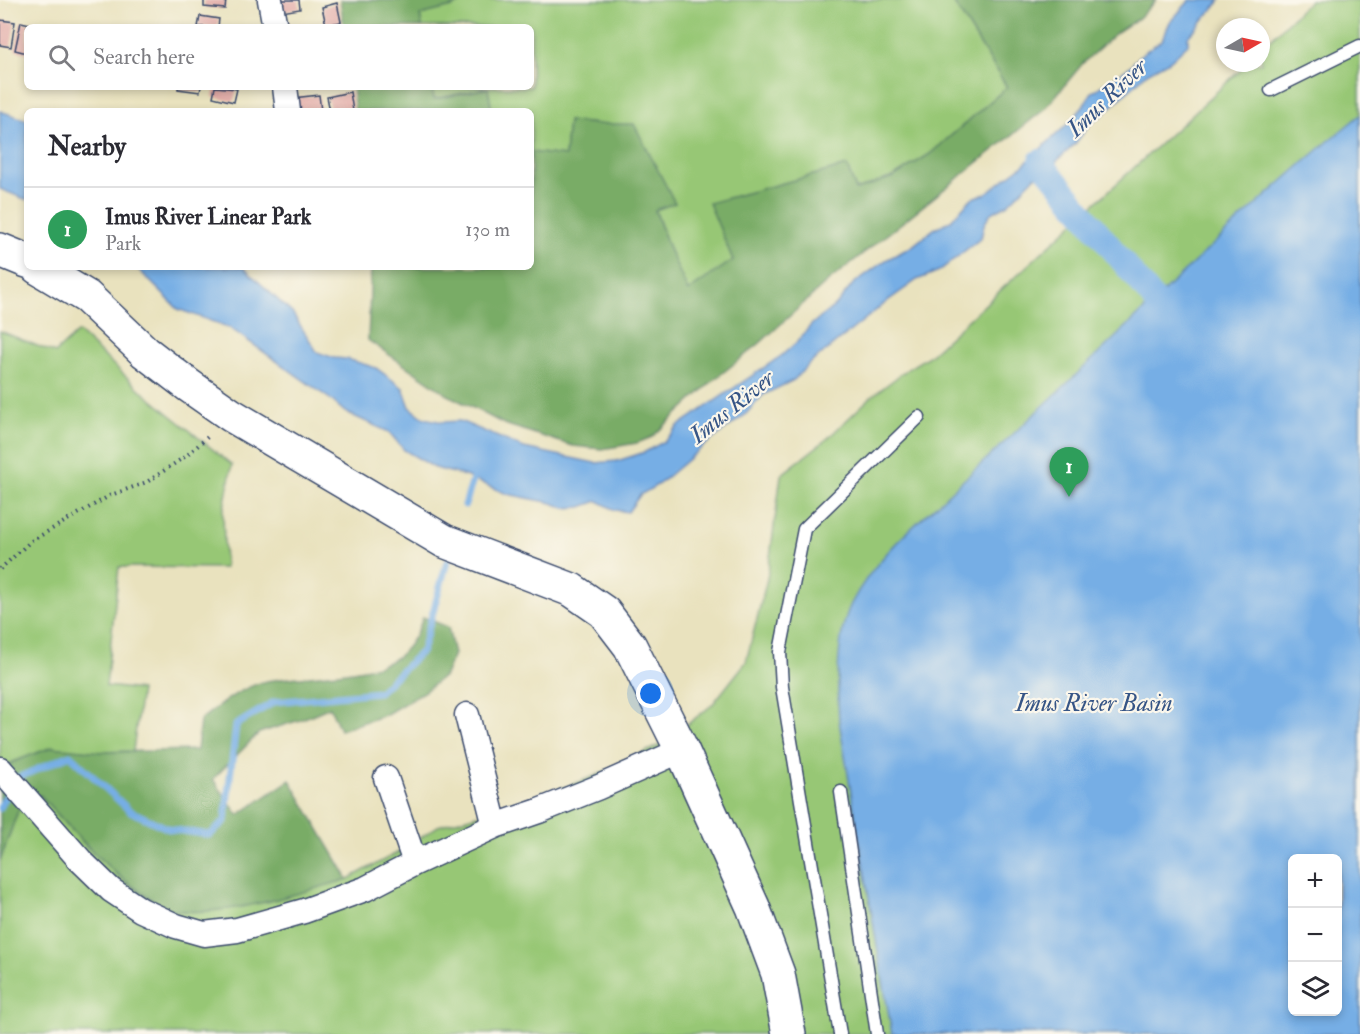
<!DOCTYPE html>
<meta charset="utf-8">
<style>
:root{--surface:#fff;--page:#f2f2f3;--text:#2b2b33;--muted:#7c7c81;--line:#e1e1e2;--accent:#7c3aed}
body{margin:0;font-family:"IM FELL Double Pica",serif;background:var(--page);color:var(--text)}
.controls{position:absolute;right:18px;bottom:18px;display:grid;overflow:hidden;border-radius:9px;box-shadow:0 3px 9px #0003}
.controls button{width:54px;height:54px;display:grid;place-items:center;padding:0;border:0;border-bottom:2px solid var(--line);background:var(--surface);color:var(--text);font:30px sans-serif}
.compass{position:absolute;left:1216px;top:18px;width:54px;height:54px;border-radius:50%;background:var(--surface);box-shadow:0 3px 9px #0003;rotate:81deg}
.you{position:absolute;left:651px;top:694px;width:21px;height:21px;margin:-15px;border:4px solid #fff;border-radius:50%;background:#1a73e8;box-shadow:0 0 0 9px #1a73e833}
.badge{display:grid;place-items:center;width:39px;height:39px;border-radius:50%;background:var(--accent);color:#fff;font-size:20px;font-weight:700}
.pin{position:absolute;translate:-50% -50px;filter:drop-shadow(0 2px 3px #0008)}
.pin::after{content:'';position:absolute;top:32px;width:21px;height:18px;background:inherit;clip-path:polygon(0 0,100% 0,50% 100%)}
.list{margin:0;padding:0;list-style:none}
h2{display:flex;justify-content:space-between;align-items:center;height:78px;margin:0;padding:0 24px;font-size:26px}
h2 small{font-size:20px;font-weight:400;color:var(--muted)}
.list li{display:grid;grid-template-columns:39px 1fr auto;gap:18px;align-items:center;box-sizing:border-box;height:84px;padding:0 24px;border-top:2px solid var(--line)}
.list b{display:block;font-size:22px;white-space:nowrap}
.list p{margin:0;font-size:20px;white-space:nowrap;color:var(--muted)}
.list em{font-size:20px;font-style:normal;color:var(--muted)}
.icon{flex:none;width:33px;height:33px;fill:none;stroke:currentColor;stroke-width:2;stroke-linecap:round;stroke-linejoin:round}
.map{position:relative;flex:none;width:1360px;height:1034px;overflow:hidden}
.search{position:absolute;background:var(--surface);box-shadow:0 3px 9px #0003;left:24px;top:24px;width:510px;height:66px;display:flex;align-items:center;gap:15px;box-sizing:border-box;padding:0 21px;border-radius:9px;color:var(--muted);font-size:22px}
.panel{position:absolute;background:var(--surface);box-shadow:0 3px 9px #0003;left:24px;top:108px;width:510px;height:162px;border-radius:9px}
.map>svg:first-child{display:block}
</style>
<div class="map">
<svg width="1360" height="1034" viewBox="0 0 1360 1034">
<rect width="100%" height="100%" fill="#fbf7ec"/>
<filter id="ink" filterUnits="userSpaceOnUse"><feTurbulence type="fractalNoise" baseFrequency=".0167" numOctaves="2"/><feDisplacementMap in="SourceGraphic" scale="12" xChannelSelector="R" yChannelSelector="G"/><feConvolveMatrix kernelMatrix="1 2 1 2 8 2 1 2 1" color-interpolation-filters="sRGB"/></filter>
<filter id="wash" filterUnits="userSpaceOnUse"><feTurbulence type="fractalNoise" baseFrequency=".008" numOctaves="4" result="noise"/><feDisplacementMap in="SourceGraphic" scale="24" xChannelSelector="R" yChannelSelector="G"/><feGaussianBlur stdDeviation="1.35" result="paint"/><feColorMatrix in="noise" values="0 0 0 0 0 0 0 0 0 0 0 0 0 0 0 0 0 1.4 0 .05"/><feComposite in="paint" operator="in"/></filter>
<g filter="url(#wash)">
<rect width="100%" height="100%" fill="#e9e2be"/>
<!-- green -->
<path fill="#97c775" stroke="#597b6a" stroke-width="1.5" fill-rule="evenodd" d="M466 0H952L1007 87 930 154 893 177 856 190 847 166 710 203 733 260 688 292 670 251 655 209 675 203 598 124 568 121 565 156 531 152V111H492L487 88 434 99 432 87H531V27H422L420 15 452 7Z
M1310 0H1360V1034H0V861L19 808 40 795 88 848 129 885 167 909 202 911 267 902 348 879 399 852 438 826 524 802 595 776 662 744 712 705 746 662 767 579 781 475 828 438 871 397 909 368 929 356 1248 63H1261V49ZM1292 858H1338V1012H1292Z
M0 331 55 353 78 332 145 394 232 465 223 513 225 568 119 567 106 686 141 690 133 751 101 752 0 771Z"/>
<!-- forest -->
<path fill="#79ac66" stroke="#4a6e62" stroke-width="1.5" d="M340 0H466L452 7 420 15 422 27H344Z
M952 0H1156L1139 18 1117 32 1083 63 1045 109 826 283 759 344 715 379 652 437 637 443 602 449 573 446 504 424 448 395 368 340 371 267H531V152L565 156 568 121 598 124H634L675 203 655 210 670 251 688 291 733 260 709 203 847 166 856 190 893 177 930 154 1007 87Z
M352 87H432L434 99 488 88 492 111H355Z
M423 617 448 627 454 654 445 675 425 691 385 715 340 730 330 707 300 720 259 733 213 779 238 815 290 780 348 879C299 893 219 920 169 909 162 908 155 901 150 898 106 871 74 832 40 795L19 808 0 861V771L13 762 52 747 102 752 197 750 200 720C221 704 241 687 267 681 300 674 380 676 402 653 412 643 419 630 423 617Z"/>
<!-- water -->
<path fill="#76aee5" stroke="#486ea2" stroke-width="1.5" fill-rule="evenodd" d="M1190 0H1221L1188 37V44L1171 60 1147 73 1106 112 1089 125 1075 144 1056 162 1037 175 1008 204 990 214 984 225 981 238 939 271 917 280 889 300 808 365 794 380 763 395 745 415 705 445 659 484 640 495 628 512 615 510 598 501 581 507 565 508 552 503 507 494 465 476 435 468 404 450 389 432 345 412 330 399 230 328 178 309 136 267H243L293 314 317 352 334 358 347 359 376 368 403 388 410 407 424 418 443 422 460 421 524 448 595 463 617 461 645 452 665 441 678 426 781 356 797 342 811 325 838 303 853 284 886 260 911 247 934 229 950 221 972 198 985 194 1023 165 1070 122 1083 107 1092 92 1126 70 1143 53 1162 40 1170 22Z
M0 111 27 120V200L0 189Z
M1360 115V1034H892L839 721C837 687 836 635 851 604 873 561 908 531 943 499 971 473 999 448 1026 422 1137 319 1243 210 1360 115ZM1292 858H1338V1012H1292Z"/>
<g fill="none" stroke-linecap="round" stroke-linejoin="round">
<!-- stream -->
<path stroke="#76aee5" stroke-width="7" d="M465 505 475 473
M15 779 70 755 130 811 169 829 210 835 225 821 236 725 274 702 379 692 422 651 447 562
M0 808 10 789"/>
<!-- canal -->
<path stroke="#76aee5" stroke-width="24" d="M1040 161 1155 301"/>
</g>
<g id="blocks">
<!-- building -->
<path fill="#e1a8a4" d="M204 0H226L225 9 204 7Z
M280 0H299L300 9 282 12Z
M337 3 341 22 326 25 322 7Z
M200 16 219 19 218 27H198Z
M0 20 15 22 11 47 0 45Z
M21 22 39 26 27 27V53L15 50Z
M178 87H201L200 92 178 89Z
M215 87 237 89 234 102 213 97Z
M350 92 353 111H330L327 97Z
M319 95 321 111H295L293 98Z"/>
</g>
</g>
<g filter="url(#ink)">
<use href="#blocks" fill-opacity="0" stroke="#3a4a6c" stroke-width="1.5"/>
<g fill="none" stroke-linecap="round" stroke-linejoin="round">
<!-- lane casing -->
<g stroke="#3a4a6c" stroke-width="15">
<path id="lane" d="M1271 90 1360 46
M841 792 877 1034
M840 1034 782 687 780 652 804 529 919 417"/>
</g>
<!-- street casing -->
<g stroke="#3a4a6c" stroke-width="27">
<path id="street" d="M270 0 275 27
M285 87 288 111
M467 715 495 826
M0 769 80 860 111 890 141 910 176 926 204 934 237 930 304 911 365 889 415 863 495 826 539 811 599 787 682 750
M386 778 415 863"/>
</g>
<!-- secondary casing -->
<g stroke="#3a4a6c" stroke-width="36">
<path id="secondary" d="M0 250 27 261
M37 267 87 297 145 352 188 385 231 415 444 541 572 590 604 612 630 646 682 750 753 907 778 974 789 1034"/>
</g>
<!-- path -->
<path stroke="#3a4a6c" stroke-width="4" stroke-dasharray="1.5 4.5" stroke-linecap="butt" d="M0 569 31 541 111 495 147 482 186 456 210 435"/>
<!-- lane -->
<use href="#lane" stroke="#fff" stroke-width="12"/>
<!-- street -->
<use href="#street" stroke="#fff" stroke-width="24"/>
<!-- secondary -->
<use href="#secondary" stroke="#fff" stroke-width="33"/>
</g>
</g>
<g text-anchor="middle" dominant-baseline="central" stroke-width="4.5" stroke-linejoin="round" paint-order="stroke">
<!-- water labels -->
<g font-size="24" font-style="italic" fill="#365586" stroke="#fbf7ec">
<text transform="translate(1107 98) rotate(-44)">Imus River</text>
<text transform="translate(732 407) rotate(-39)">Imus River</text>
<text x="1094" y="703">Imus River Basin</text>
</g>
</g>
</svg>
<div class="controls">
<button>+</button>
<button>−</button>
<button><svg class="icon" aria-label="layers" viewBox="0 0 24 24"><path d="M12 4l9 5-9 5-9-5zM3 14l9 5 9-5"/></svg></button>
</div>
<svg class="compass" viewBox="-18 -18 36 36"><path d="M0-13l5 13h-10z" fill="#e53935"/><path d="M0 13l5-13h-10z" fill="#7c7c81"/></svg>
<div class="you"></div>
<div class="pin badge" style="left:1069px;top:497px;background:#2e9e5b">1</div>
<div class="search"><svg class="icon" aria-label="search" viewBox="0 0 24 24"><circle cx="10" cy="10" r="6"/><path d="M15 15l6 6"/></svg>Search here</div>
<section class="panel">
<h2>Nearby<small></small></h2>
<ul class="list">
<li><span class="badge" style="background:#2e9e5b">1</span><div><b>Imus River Linear Park</b><p>Park</p></div><em>130 m</em></li>
</ul>
</section>
</div>
